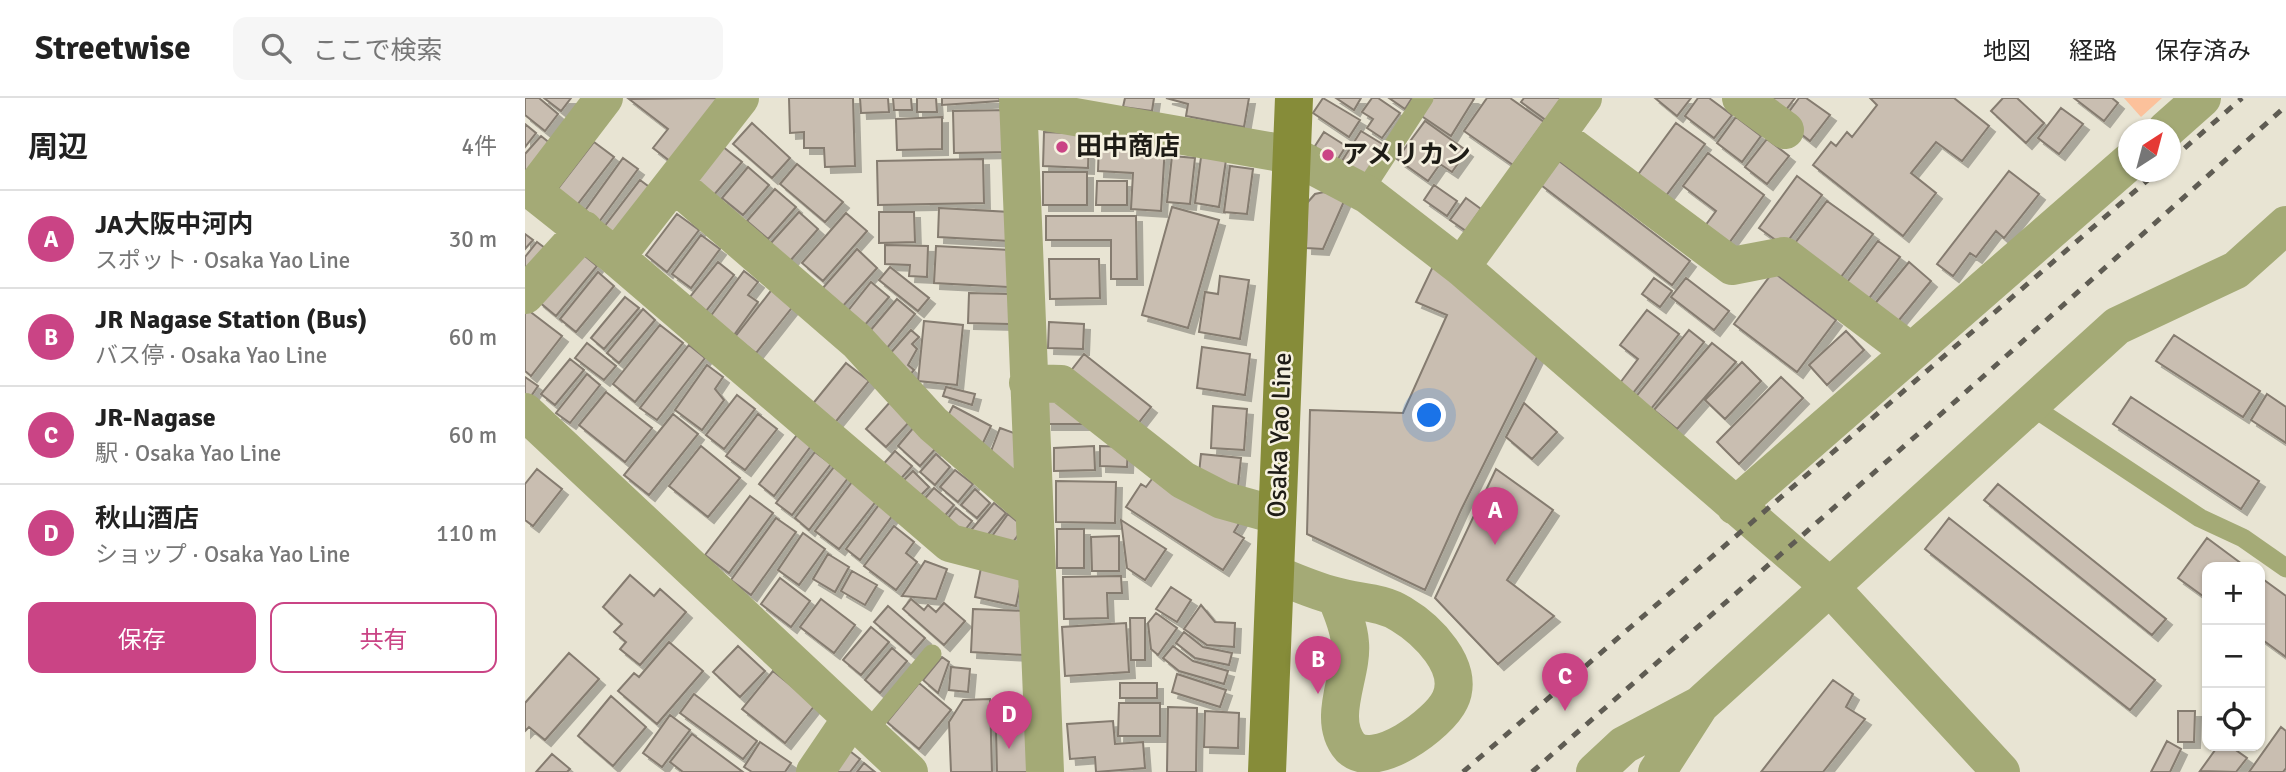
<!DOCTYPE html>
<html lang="ja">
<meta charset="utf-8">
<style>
:root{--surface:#fff;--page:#f6f6f6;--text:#222;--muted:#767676;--line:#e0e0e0;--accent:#ca4485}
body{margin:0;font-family:Signika,"Noto Sans JP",sans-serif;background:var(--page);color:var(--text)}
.controls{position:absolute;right:21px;bottom:21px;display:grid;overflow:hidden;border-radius:14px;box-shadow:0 2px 5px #0004}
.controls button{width:63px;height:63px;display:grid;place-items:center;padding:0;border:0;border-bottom:2px solid var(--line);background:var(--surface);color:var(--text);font:35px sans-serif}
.compass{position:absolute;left:1593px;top:21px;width:63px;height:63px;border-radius:50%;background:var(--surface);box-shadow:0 2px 5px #0004;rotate:36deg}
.you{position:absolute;left:905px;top:318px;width:24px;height:24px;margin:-18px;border:5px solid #fff;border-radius:50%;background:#1a73e8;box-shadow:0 0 0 10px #1a73e833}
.badge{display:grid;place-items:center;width:46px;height:46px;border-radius:50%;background:var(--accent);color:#fff;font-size:23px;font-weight:700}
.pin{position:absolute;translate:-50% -58px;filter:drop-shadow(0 2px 4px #0008)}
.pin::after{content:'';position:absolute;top:37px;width:24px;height:21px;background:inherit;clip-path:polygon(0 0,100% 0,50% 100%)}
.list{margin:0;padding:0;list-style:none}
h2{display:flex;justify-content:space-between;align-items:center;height:91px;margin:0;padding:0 28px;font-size:30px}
h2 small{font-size:23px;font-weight:400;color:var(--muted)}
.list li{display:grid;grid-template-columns:46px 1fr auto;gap:21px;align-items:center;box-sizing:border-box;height:98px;padding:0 28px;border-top:2px solid var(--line)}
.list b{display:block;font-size:26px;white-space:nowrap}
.list p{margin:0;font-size:23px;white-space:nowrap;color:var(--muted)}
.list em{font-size:23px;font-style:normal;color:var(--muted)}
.actions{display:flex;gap:14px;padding:21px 28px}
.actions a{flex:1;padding:16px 0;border:2px solid var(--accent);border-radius:14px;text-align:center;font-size:24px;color:var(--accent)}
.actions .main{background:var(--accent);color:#fff}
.icon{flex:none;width:38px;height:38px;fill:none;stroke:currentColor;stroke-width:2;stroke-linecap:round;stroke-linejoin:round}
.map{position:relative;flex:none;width:1761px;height:674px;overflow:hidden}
header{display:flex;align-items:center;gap:42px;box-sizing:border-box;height:98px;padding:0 35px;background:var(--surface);border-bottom:2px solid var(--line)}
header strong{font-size:33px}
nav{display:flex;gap:38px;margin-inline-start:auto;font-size:24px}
.search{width:490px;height:63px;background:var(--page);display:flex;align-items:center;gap:18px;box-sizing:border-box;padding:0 24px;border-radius:14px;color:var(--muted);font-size:26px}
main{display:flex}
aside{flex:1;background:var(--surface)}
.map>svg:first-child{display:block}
</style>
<header>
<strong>Streetwise</strong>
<div class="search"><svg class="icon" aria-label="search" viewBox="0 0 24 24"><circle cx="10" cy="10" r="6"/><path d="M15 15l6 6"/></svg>ここで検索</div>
<nav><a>地図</a><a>経路</a><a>保存済み</a></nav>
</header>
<main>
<aside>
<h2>周辺<small>4件</small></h2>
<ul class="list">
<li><span class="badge">A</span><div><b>JA大阪中河内</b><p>スポット · Osaka Yao Line</p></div><em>30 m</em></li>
<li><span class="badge">B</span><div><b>JR Nagase Station (Bus)</b><p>バス停 · Osaka Yao Line</p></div><em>60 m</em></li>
<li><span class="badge">C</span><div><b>JR-Nagase</b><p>駅 · Osaka Yao Line</p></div><em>60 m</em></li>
<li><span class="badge">D</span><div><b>秋山酒店</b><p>ショップ · Osaka Yao Line</p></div><em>110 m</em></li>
</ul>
<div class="actions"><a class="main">保存</a><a>共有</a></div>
</aside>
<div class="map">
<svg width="1761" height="674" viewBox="0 0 1761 674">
<defs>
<filter id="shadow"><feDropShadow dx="6" dy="6" stdDeviation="0" flood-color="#0004"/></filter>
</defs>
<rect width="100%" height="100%" fill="#e8e4d3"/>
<!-- green -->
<path fill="#fcc19b" d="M1599 0H1637L1616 19Z"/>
<!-- building -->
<path fill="#c9beb1" stroke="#857b6f" stroke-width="2" filter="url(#shadow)" d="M0 0H14L33 16 20 33 0 17Z
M19 0H46L36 13Z
M193 0 150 67 128 50 143 31 104 1Z
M264 0H328L330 68 300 69 299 50H279V34L265 35Z
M335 0H363L364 14 336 15Z
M368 0H386L387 12H369Z
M392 0H411L412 14H392Z
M417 0H474L475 3 417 7Z
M600 0H629L627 13 598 9Z
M641 0H724L719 29 661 18 663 6Z
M798 0 835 22 824 39 788 15Z
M811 0H836L829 12Z
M847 0H853L875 15 857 40 842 30 848 21 837 14Z
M864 0H887L880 11Z
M906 0H947L949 1 926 38 895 17Z
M962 0H985L1019 24 988 67 939 33Z
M999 0H1038L1022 23 996 4Z
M1130 0H1166L1152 18Z
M1173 0H1184L1207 17 1189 40 1160 18Z
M1235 0H1270L1257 17Z
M1274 0H1281L1305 17 1285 43 1258 22Z
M1345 0H1429L1464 28 1437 63 1411 44 1386 75 1411 95 1378 138 1288 67 1306 44 1311 48 1322 34 1327 39 1352 7Z
M1478 0H1492L1519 25 1501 45 1466 13Z
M1549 0H1587L1593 5 1579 23Z
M1536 10 1558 26 1534 56 1513 40Z
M483 12 484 54 429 55 428 13Z
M417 19V51L372 52 371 21Z
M1211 19 1236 38 1217 64 1192 45Z
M900 23 942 53 927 74 915 66 903 83 872 61Z
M227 25 265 60 247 80 208 46Z
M1151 25 1180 46 1140 99 1112 78Z
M0 26 11 35 0 49Z
M836 33 859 47 840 78 817 63Z
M519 34 564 36 563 70 518 68Z
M799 34 821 48 806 72 790 48Z
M16 38 31 50 0 77V56Z
M1242 41 1264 58 1242 86 1220 69Z
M69 44 89 59 52 107 32 92Z
M574 44 640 48 636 113 606 111 608 75 573 73Z
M197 48 217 64 188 98 169 81Z
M1183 55 1239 97 1204 145 1180 128 1191 113 1158 88Z
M647 58 670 60 665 106 642 104Z
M676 59 701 62 694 109 670 105Z
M98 60 113 71 74 124 59 114Z
M458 61 459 105 353 107 352 63Z
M1034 63 1165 163 1147 187 1016 87Z
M272 66 318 104 300 124 255 86Z
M705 68 728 71 722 116 699 114Z
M223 69 244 87 218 117 197 100Z
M1484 73 1514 96 1479 140 1471 133 1451 159 1445 155 1428 178 1412 166Z
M518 74H562V107H518Z
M1272 78 1297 97 1259 148 1234 130Z
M115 82 131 94 92 144 76 133Z
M572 83H602V107H571Z
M909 87 932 103 922 118 899 102Z
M250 91 271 109 243 141 222 123Z
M799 94 820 101 798 151 781 150 782 105 790 96Z
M941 100 956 111 941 133 925 122Z
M1302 103 1348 136 1310 187 1264 153Z
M647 109 694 122 663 230 617 217Z
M414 110 485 114 484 143 413 139Z
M274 114 293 131 265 163 245 146Z
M354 114H389L390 144 354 145Z
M321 115 342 133 298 183 277 165Z
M152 116 174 132 142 174 121 157Z
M521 118H611L612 181H586V142H521Z
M0 136 8 142 0 151Z
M176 137 195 151 166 190 147 176Z
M1353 143 1375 159 1339 207 1317 191Z
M12 144 28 156 0 190V159Z
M360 147 403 148 402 179 384 178 385 167 360 166Z
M411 148 485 152 483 189 409 185Z
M332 151 352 170 317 209 297 191Z
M54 153 72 168 31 218 13 203Z
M524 161H574L575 200 525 201Z
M911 162 1015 253 936 412 900 492 782 436 785 312 878 315 922 217 891 204Z
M193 164 209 177 181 213 165 199Z
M1384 164 1406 183 1370 227 1348 208Z
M365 169 404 200 393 213 354 182Z
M219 173 233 184 223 197 233 204 209 237 185 219Z
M73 174 89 188 51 234 35 221Z
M1248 174 1311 222 1272 274 1209 226Z
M695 178 724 182 715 241 674 234 680 194 693 196Z
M1129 180 1147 193 1135 209 1117 196Z
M1161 180 1204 213 1189 232 1146 199Z
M346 184 364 199 339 228 322 214Z
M252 185 273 202 231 255 210 239Z
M444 195 485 196 484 226 443 225Z
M100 199 114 210 79 251 66 240Z
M372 201 390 216 357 256 339 240Z
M118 211 130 222 94 265 82 255Z
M3 212 37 238 6 278 0 273V216Z
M1122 212 1154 236 1108 295 1095 285 1113 261 1095 247Z
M399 223 438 227 432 287 393 283Z
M524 224 559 226 558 251 523 250Z
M135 227 158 245 110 304 88 286Z
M386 232 394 239 387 246 392 251 383 267 389 272 384 278 362 259Z
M1164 232 1179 244 1125 312 1110 300Z
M1321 233 1339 252 1302 287 1284 267Z
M1649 237 1735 293 1718 319 1631 263Z
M62 245 91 268 79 282 50 260Z
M1187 245 1211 264 1152 331 1129 312Z
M164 247 180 260 132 322 115 310Z
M677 249 725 256 720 297 672 290Z
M559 256 626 309 608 332 541 279Z
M45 261 59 272 30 307 16 296Z
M1217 264 1236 283 1200 321 1180 302Z
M321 265 344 283 308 327 286 308Z
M182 267 198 279 190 291 199 302 177 332 150 312Z
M62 276 75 287 45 325 31 315Z
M0 279 13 288 4 301 0 298Z
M1256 279 1278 300 1214 366 1192 344Z
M421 289 450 296 447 307 418 298Z
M81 294 127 330 100 364 54 327Z
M521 295 563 326H521Z
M1742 296 1761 309V345L1726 322Z
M212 297 230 311 199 351 181 337Z
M1606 299 1734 383 1716 411 1588 326Z
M366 303 387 321 361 349 341 331Z
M999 305 1032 334 1007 361 981 339Z
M428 308 466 328 457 347 418 327Z
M688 308 722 311 719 352 686 350Z
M148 316 173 336 124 397 99 377Z
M233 316 252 331 220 372 201 358Z
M389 329 412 349 395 368 373 348Z
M475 330 497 338V377L463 361Z
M272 337 286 348 249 398 234 386Z
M176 348 215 380 183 419 144 388Z
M569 348 570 372 529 373V350Z
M575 348 603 349 602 369 575 368Z
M370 353 387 368 372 385 355 370Z
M290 354 306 366 267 417 251 405Z
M411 356 425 369 410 387 395 374Z
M676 356 716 360 713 389 673 385Z
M309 369 323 380 284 432 270 420Z
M12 371 37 391 8 428 0 422V386Z
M971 371 1028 412 982 482 1029 518 973 566 910 500Z
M430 372 448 386 433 404 415 389Z
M388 373 404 389 390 403 374 387Z
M630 377 716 422 709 434 719 440 698 472 601 409 616 386 621 389Z
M531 383 591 384 590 425 531 424Z
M327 384 352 402 314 451 290 433Z
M1473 386 1641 521 1627 537 1459 402Z
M409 390 429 407 416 422 396 405Z
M450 391 465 405 452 420 436 407Z
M225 398 248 415 204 475 180 457Z
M356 404 370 414 335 462 321 451Z
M469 405 481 415 454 447 442 437Z
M431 410 447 423 436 437 420 424Z
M483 416 499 429 488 444 465 441Z
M251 420 271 434 226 497 206 482Z
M1424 420 1630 582 1605 612 1400 451Z
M596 422 641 451 620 482 602 470Z
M369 428 389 444 381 455 392 464 371 492 339 468Z
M532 431H559V470H532Z
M278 435 300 451 274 487 253 472Z
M594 438V473H567L566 439Z
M1682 440 1721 469H1682V501L1653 480Z
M303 456 324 469 310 494 288 481Z
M400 463 422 471 411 501 377 498Z
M456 470 497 479 491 508 450 499Z
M327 473 352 487 340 507 316 493Z
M105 477 129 498 135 491 161 514 115 567 95 551 101 544 89 534 97 526 78 509Z
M596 478 597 495H582L583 520 539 521 538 479Z
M1735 479 1761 498V559L1735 540Z
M255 480 285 503 266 529 236 506Z
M646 489 666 502 652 524 631 511Z
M296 501 330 527 309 555 275 529Z
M386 501 399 512 403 507 411 514 419 505 440 523 419 547 378 511Z
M676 507 690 524 710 525 709 549 682 547 659 531Z
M363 508 400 540 386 556 349 524Z
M448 511 501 513 499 557 446 554Z
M631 515 652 530 633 557 626 551 623 525Z
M605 520H620V562H606Z
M601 525 604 574 540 578 537 529Z
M346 529 364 544 336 577 318 562Z
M659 534 678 549 707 555 704 567 670 560 651 545Z
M144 544 178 573 132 626 93 593 109 575 114 579Z
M213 548 240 573 215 599 188 574Z
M648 548 668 563 703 573 699 586 654 573 638 560Z
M367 550 382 563 355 595 340 582Z
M44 555 74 581 20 642 4 629 0 633V605Z
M417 559 424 564 413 595 398 582Z
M426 569 445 571 443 594 424 592Z
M248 573 290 607 260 645 217 611Z
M652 576 701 592 695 609 647 594Z
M1308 582 1328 596 1321 609 1340 621 1298 674H1236Z
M394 585 426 612 394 651 362 624Z
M595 585H632V600H595Z
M169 596 232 643 218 661 155 615Z
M86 598 121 629 88 668 53 638Z
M465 601 467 674H426L424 624 438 602Z
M594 605H635V638H593Z
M643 609 672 610 671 674H642Z
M680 613 714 615 713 650 679 649Z
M1653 613H1670L1669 644H1653Z
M145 617 165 632 137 669 118 655Z
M588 623 590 646 618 644 620 670 571 674 570 659 545 661 542 626Z
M1756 629 1761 633V670L1758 674H1724Z
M471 632H507L508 674H472Z
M167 636 218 674H158L145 664Z
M1642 643 1656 651 1645 674H1626Z
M235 644 266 665 260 674H227L219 669Z
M1693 648H1705L1722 660 1711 674 1675 673Z
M321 650 335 661 325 674H302Z
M27 656 45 671 42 674H11Z
M339 665 350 674H332Z"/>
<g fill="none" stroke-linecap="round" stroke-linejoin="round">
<!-- lane -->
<path stroke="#a4aa76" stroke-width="19" d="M838 94 899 0
M1506 308 1675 420 1718 440 1761 470
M341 635 407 556"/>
<!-- street -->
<path stroke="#a4aa76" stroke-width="38" d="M79 0 8 93 91 159 425 445 510 467
M493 0 520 674
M1216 0 1260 32
M493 9 767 57 843 97 936 169 1304 488 1476 674
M1641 32 1677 0
M1031 37 1207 168 1259 158 1386 254
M149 85 332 243 408 326 508 412
M91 159 215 0
M936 169 1058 0
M0 197 59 132
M503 285 536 286 658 382 697 402 751 417
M0 314 384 674
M1210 408 1604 64
M750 476C769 484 790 493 810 498 833 505 855 503 876 516 901 531 941 569 925 602 914 626 849 674 825 649 801 620 828 577 825 545 824 529 817 513 811 499
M290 674 326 621
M1070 674 1099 647 1173 608
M1132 674 1175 607 1592 228 1711 172 1761 127"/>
<!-- secondary -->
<path stroke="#868c39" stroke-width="38" d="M742 674 769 0"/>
<!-- rail -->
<path stroke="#5f5c53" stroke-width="5" stroke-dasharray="9 9" stroke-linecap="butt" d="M1646 62 1717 0
M938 674 1632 74
M1007 674 1433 301 1761 8"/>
</g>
<!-- markers -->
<g fill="#ca4485" stroke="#f6f1e0" stroke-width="2.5">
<circle cx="537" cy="49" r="7"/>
<circle cx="803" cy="57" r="7"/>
</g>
<g text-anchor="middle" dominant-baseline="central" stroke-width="5" stroke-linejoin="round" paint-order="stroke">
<!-- poi labels -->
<g font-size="26" font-weight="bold" fill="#1e1c16" stroke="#f6f1e0" text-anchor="start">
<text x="551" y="49">田中商店</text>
<text x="817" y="57">アメリカン</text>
</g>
<!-- street labels -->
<g font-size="26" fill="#1e1c16" stroke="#f6f1e0">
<text transform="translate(755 337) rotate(-88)">Osaka Yao Line</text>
</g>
</g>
</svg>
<div class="controls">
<button>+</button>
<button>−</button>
<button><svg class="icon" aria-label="locate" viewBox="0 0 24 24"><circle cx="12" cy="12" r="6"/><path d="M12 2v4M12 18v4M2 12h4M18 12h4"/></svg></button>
</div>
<svg class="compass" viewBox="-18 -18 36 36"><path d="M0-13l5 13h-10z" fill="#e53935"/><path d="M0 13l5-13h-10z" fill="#767676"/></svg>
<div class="you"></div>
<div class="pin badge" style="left:970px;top:447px">A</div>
<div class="pin badge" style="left:793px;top:596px">B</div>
<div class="pin badge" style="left:1040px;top:613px">C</div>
<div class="pin badge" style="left:484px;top:651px">D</div>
</div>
</main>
